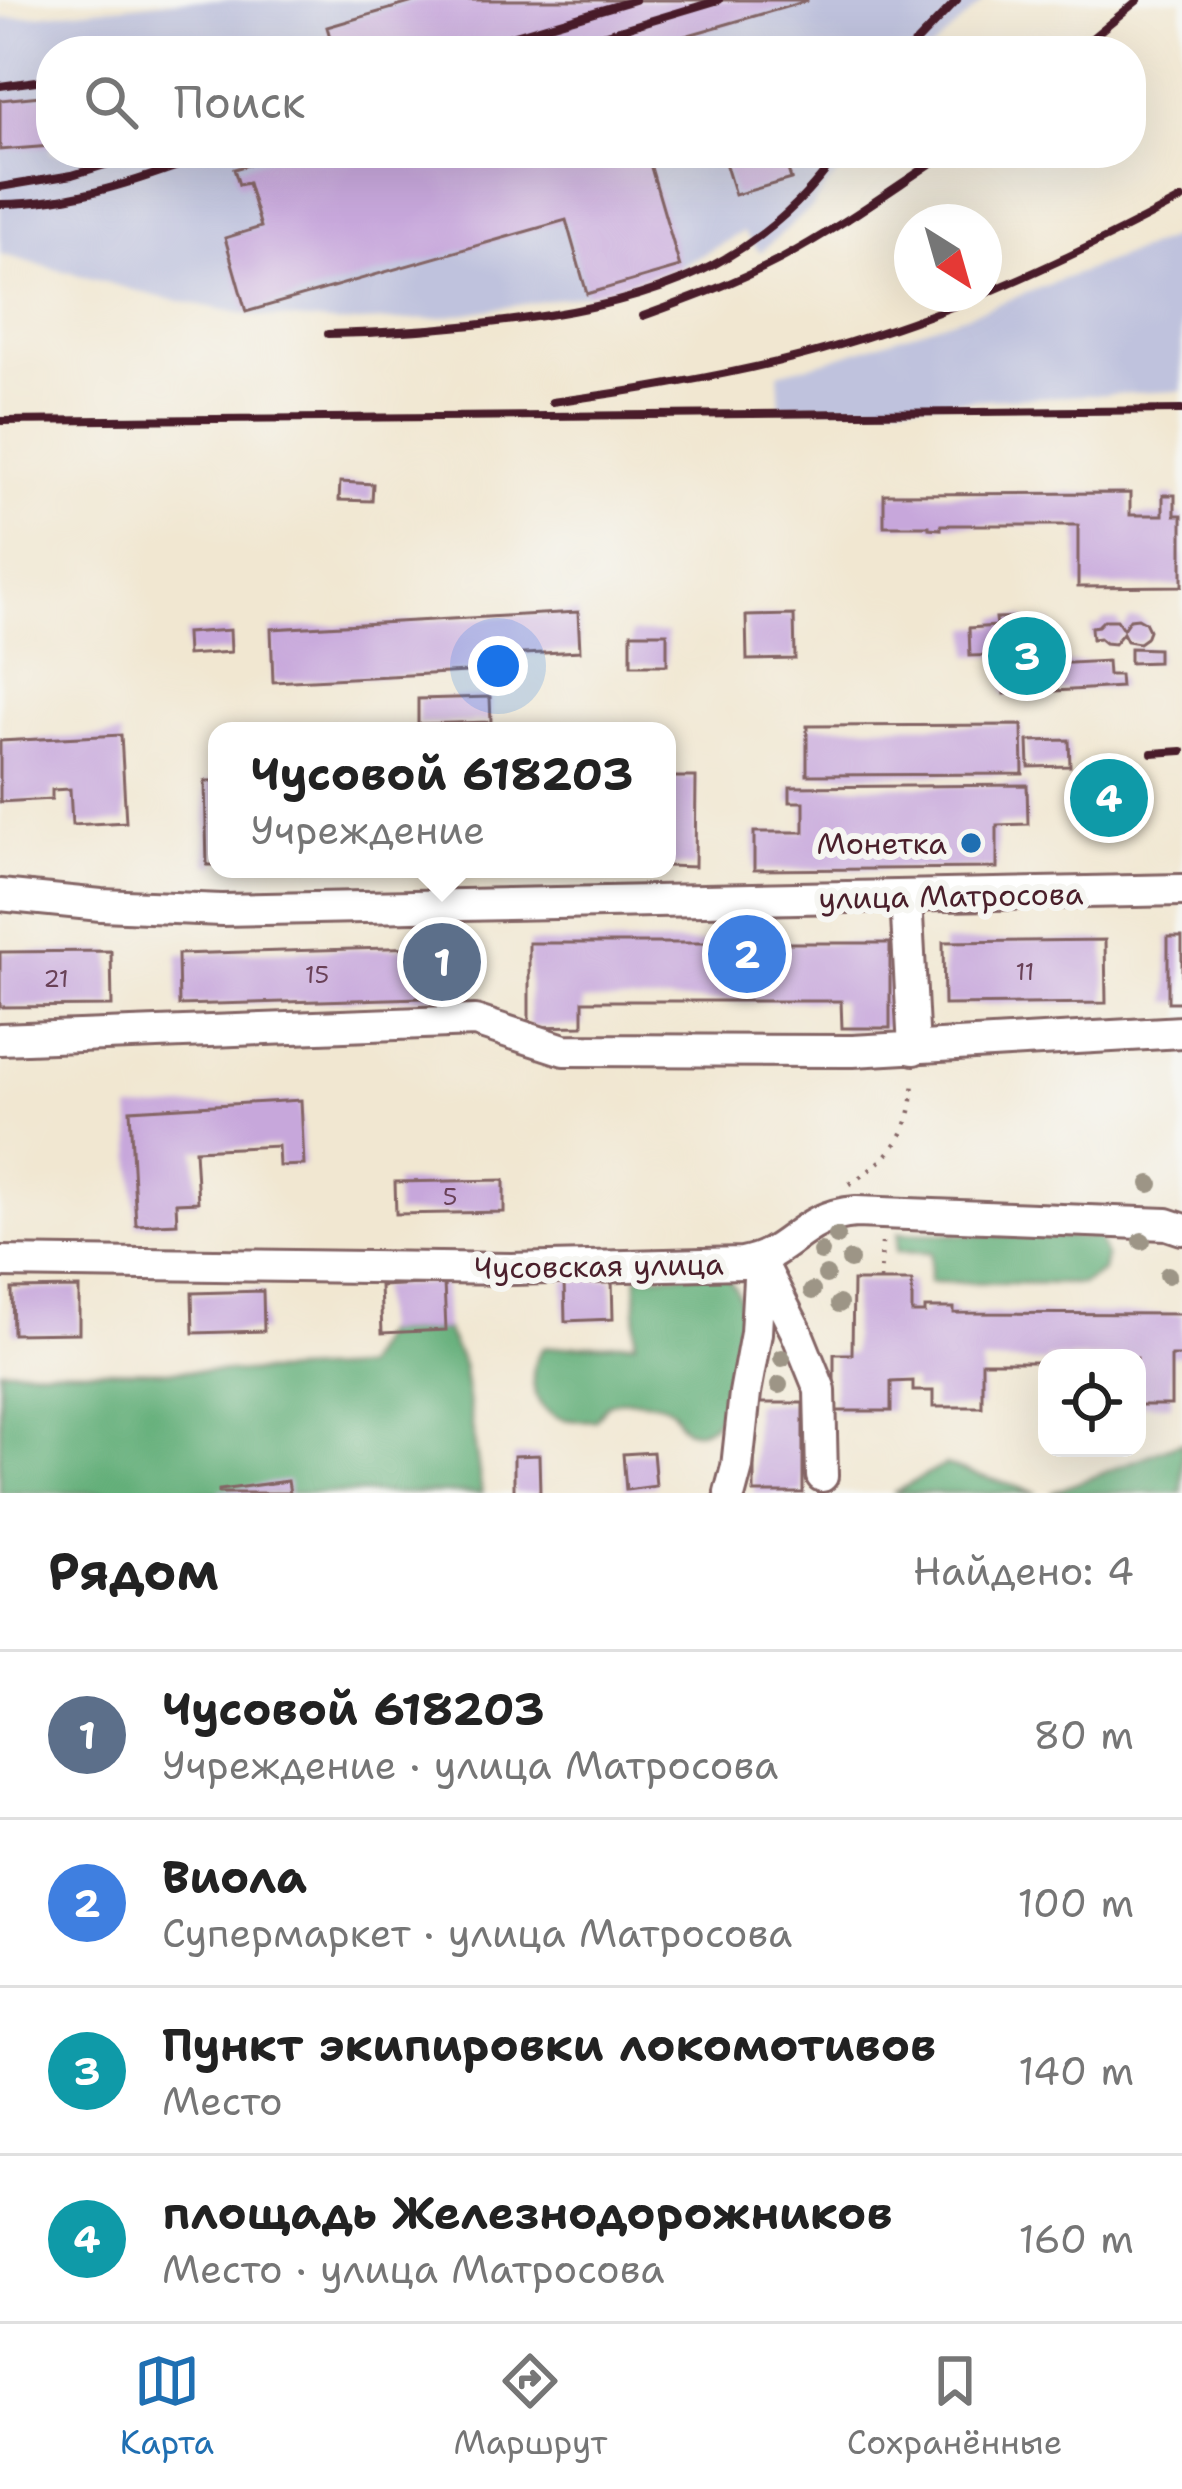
<!DOCTYPE html>
<html lang="ru">
<meta charset="utf-8">
<style>
:root{--surface:#fff;--page:#f2f2f2;--text:#222;--muted:#767676;--line:#e0e0e0;--accent:#1f6fb2}
body{margin:0;font-family:"Shantell Sans",sans-serif;background:var(--page);color:var(--text)}
.controls{position:absolute;right:36px;bottom:36px;display:grid;overflow:hidden;border-radius:24px;box-shadow:0 12px 48px #0002}
.controls button{width:108px;height:108px;display:grid;place-items:center;padding:0;border:0;border-bottom:3px solid var(--line);background:var(--surface);color:var(--text);font:60px sans-serif}
.compass{position:absolute;left:894px;top:204px;width:108px;height:108px;border-radius:50%;background:var(--surface);box-shadow:0 12px 48px #0002;rotate:143deg}
.you{position:absolute;left:498px;top:666px;width:42px;height:42px;margin:-30px;border:9px solid #fff;border-radius:50%;background:#1a73e8;box-shadow:0 0 0 18px #1a73e833}
.badge{display:grid;place-items:center;width:78px;height:78px;border-radius:50%;background:var(--accent);color:#fff;font-size:39px;font-weight:700}
.pin{position:absolute;translate:-50% -50%;border:6px solid #fff;box-shadow:0 3px 12px #0006}
.popup{position:absolute;left:208px;top:722px;width:468px;height:156px;box-sizing:border-box;display:grid;place-content:center;border-radius:24px;background:var(--surface);filter:drop-shadow(0 3px 9px #0005);font-size:39px;white-space:nowrap;color:var(--muted)}
.popup b{font-size:45px;color:var(--text)}
.popup::after{content:'';position:absolute;left:50%;top:100%;margin-left:-24px;border:24px solid transparent;border-top-color:var(--surface)}
.list{margin:0;padding:0;list-style:none}
h2{display:flex;justify-content:space-between;align-items:center;height:156px;margin:0;padding:0 48px;font-size:51px}
h2 small{font-size:39px;font-weight:400;color:var(--muted)}
.list li{display:grid;grid-template-columns:78px 1fr auto;gap:36px;align-items:center;box-sizing:border-box;height:168px;padding:0 48px;border-top:3px solid var(--line)}
.list b{display:block;font-size:45px;white-space:nowrap}
.list p{margin:0;font-size:39px;white-space:nowrap;color:var(--muted)}
.list em{font-size:39px;font-style:normal;color:var(--muted)}
.icon{flex:none;width:66px;height:66px;fill:none;stroke:currentColor;stroke-width:2;stroke-linecap:round;stroke-linejoin:round}
.map{position:relative;flex:none;width:1182px;height:1493px;overflow:hidden}
.search{position:absolute;background:var(--surface);box-shadow:0 12px 48px #0002;left:36px;right:36px;top:36px;height:132px;display:flex;align-items:center;gap:30px;box-sizing:border-box;padding:0 42px;border-radius:48px;color:var(--muted);font-size:45px}
.sheet{height:828px;background:var(--surface)}
nav{display:flex;justify-content:space-around;align-items:center;box-sizing:border-box;height:168px;border-top:3px solid var(--line);background:var(--surface);font-size:33px;color:var(--muted)}
nav a{display:grid;justify-items:center;gap:6px}
nav .on{color:var(--accent)}
.map>svg:first-child{display:block}
</style>
<div class="map">
<svg width="1182" height="1493" viewBox="0 0 1182 1493">
<rect width="100%" height="100%" fill="#f6f6f2"/>
<filter id="ink" filterUnits="userSpaceOnUse"><feTurbulence type="fractalNoise" baseFrequency=".00833" numOctaves="2"/><feDisplacementMap in="SourceGraphic" scale="24" xChannelSelector="R" yChannelSelector="G"/><feConvolveMatrix kernelMatrix="1 2 1 2 8 2 1 2 1" color-interpolation-filters="sRGB"/></filter>
<filter id="wash" filterUnits="userSpaceOnUse"><feTurbulence type="fractalNoise" baseFrequency=".004" numOctaves="4" result="noise"/><feDisplacementMap in="SourceGraphic" scale="48" xChannelSelector="R" yChannelSelector="G"/><feGaussianBlur stdDeviation="2.7" result="paint"/><feColorMatrix in="noise" values="0 0 0 0 0 0 0 0 0 0 0 0 0 0 0 0 0 1.4 0 .05"/><feComposite in="paint" operator="in"/></filter>
<g filter="url(#wash)">
<rect width="100%" height="100%" fill="#f1e7d1"/>
<!-- industrial -->
<path fill="#bfc2dd" d="M182 0H985L930 51H51V153H854L811 208 760 252 743 232 680 267 587 294 431 319 342 323 255 316 159 297 0 254V19Z
M1182 234V391L780 408 778 373 829 360 981 310Z"/>
<!-- forest -->
<path fill="#62ae78" stroke="#566652" stroke-width="3" d="M898 1233 1098 1238 1106 1257 1103 1271 1082 1284 929 1282 931 1253 896 1252Z
M720 1273C739 1285 741 1300 740 1322 739 1347 730 1443 688 1430 677 1427 678 1415 671 1409 661 1400 618 1397 607 1405 602 1409 600 1415 595 1420 580 1421 559 1422 547 1411 529 1396 529 1364 543 1348L635 1342 637 1276Z
M446 1330 463 1365 482 1493H0V1369L272 1372 362 1368 382 1333Z
M1182 1442V1493H1051Z
M945 1465 1037 1493H893Z"/>
<g id="blocks">
<!-- building -->
<path fill="#c7a7db" d="M420 0H807V1L643 48 644 51H334L327 27Z
M51 95V146L0 150V100Z
M289 153H673L674 157 650 164 680 267 587 294 566 220 246 312 225 238 261 227 248 183 239 185 234 169Z
M722 153H783L791 179 735 195Z
M340 482 373 484 372 501 339 500Z
M1130 493V515H1163V495H1175V515H1182V586L1078 587V525H941V529L929 528V526H884V494Z
M578 612 580 651 485 656 486 671 273 682 271 629Z
M794 615 795 659 747 660 746 616Z
M1025 617V624L1051 622 1053 664 1107 661 1108 675H1120L1121 687 1004 694 1002 655 970 656 969 628 997 626 996 618Z
M1138 618 1145 622 1149 630 1146 638 1139 643 1127 641 1123 633 1114 644 1105 643 1099 638 1092 639 1091 627 1098 626 1104 620H1117L1123 629 1130 619Z
M230 630 231 652 187 655 186 633Z
M631 633H667V665H631Z
M1130 648 1158 649V662L1130 663Z
M490 697 491 722 418 724V699Z
M1022 725 1023 774 807 775V726Z
M121 735 126 822 72 825 70 789 52 790V799L0 802V741Z
M1069 740 1070 766 1029 767 1028 741Z
M667 777H696L695 867 667 866Z
M205 781H217V865H207Z
M1027 785 1028 824 997 825V868L754 870V832H804V802H790V787Z
M1168 937H1182V1002H1168Z
M1105 940 1106 1003 944 1005 943 942Z
M529 943H890V1028H842L841 1001H583V1026L529 1027Z
M455 946 456 997 179 1005 178 954Z
M111 951 112 1006 0 1007V952Z
M301 1100 304 1165 279 1166 278 1146 195 1150 198 1202 176 1203 177 1223 136 1225 130 1110Z
M504 1180V1212L396 1214 395 1182Z
M612 1279 613 1319 565 1321 564 1281Z
M853 1281H912V1313H925V1308H954V1313L1182 1314V1356H1171V1405H1137V1358H1047V1362H982V1407H933V1391H913V1381L891 1382V1411H834V1354H852Z
M444 1283 446 1330 382 1333 380 1286Z
M79 1288V1333L13 1334 12 1289Z
M263 1291 264 1331 193 1333 192 1293Z
M754 1403H803V1493H754Z
M653 1452 656 1486 626 1490 623 1454Z
M539 1455 540 1493H514V1456Z
M288 1481 290 1493H219V1490Z"/>
</g>
</g>
<g filter="url(#ink)">
<use href="#blocks" fill-opacity="0" stroke="#846565" stroke-width="3"/>
<g fill="none" stroke-linecap="round" stroke-linejoin="round">
<!-- minor casing -->
<g stroke="#846565" stroke-width="36">
<path id="minor" d="M0 895 101 905 222 910 1182 890
M906 897 914 1049
M0 1039 475 1021 564 1050 853 1051 1182 1032
M760 1260 796 1331 820 1390 822 1476
M0 1262 511 1269 742 1263C791 1255 799 1216 856 1212L1167 1224 1182 1229
M730 1493 737 1467 745 1393 756 1333 760 1260"/>
</g>
<!-- path -->
<path stroke="#846565" stroke-width="4.5" stroke-dasharray="3 9" stroke-linecap="butt" d="M849 1184C894 1156 912 1133 914 1078
M880 1281 882 1243"/>
<!-- minor -->
<use href="#minor" stroke="#fff" stroke-width="30"/>
<!-- rail -->
<path stroke="#4a1f2b" stroke-width="8" d="M243 51 269 47
M461 51 635 0
M549 51 719 0
M908 51 957 0
M1076 51 1138 0
M0 86 51 79
M0 187 72 175 145 153
M0 204C76 204 143 179 214 153
M643 316C690 299 737 282 781 259 839 228 892 189 947 153
M328 334C393 333 457 328 522 319 654 301 759 266 839 153
M552 402C651 389 752 372 847 343 964 308 1075 256 1182 199
M0 421 1182 410
M1152 753 1182 751"/>
</g>
<!-- trees -->
<g fill="#9d9586">
<circle cx="1150" cy="1184" r="9"/>
<circle cx="837" cy="1236" r="9"/>
<circle cx="1142" cy="1241" r="9"/>
<circle cx="821" cy="1252" r="9"/>
<circle cx="850" cy="1260" r="9"/>
<circle cx="826" cy="1275" r="9"/>
<circle cx="1168" cy="1275" r="9"/>
<circle cx="812" cy="1291" r="9"/>
<circle cx="839" cy="1304" r="9"/>
<circle cx="782" cy="1358" r="9"/>
<circle cx="779" cy="1385" r="9"/>
</g>
</g>
<!-- markers -->
<circle fill="#1f6fb2" stroke="#f6f6f2" stroke-width="4.5" cx="971" cy="843" r="12"/>
<g text-anchor="middle" dominant-baseline="central" stroke-width="12" stroke-linejoin="round" paint-order="stroke">
<!-- number labels -->
<g font-size="24" fill="#694157">
<text x="1025" y="972">11</text>
<text x="317" y="975">15</text>
<text x="56" y="979">21</text>
<text x="450" y="1197">5</text>
</g>
<!-- poi labels -->
<g font-size="30" fill="#4a1f2b" stroke="#f6f6f2" text-anchor="end">
<text x="947" y="843">Монетка</text>
</g>
<!-- street labels -->
<g font-size="30" fill="#4a1f2b" stroke="#f6f6f2">
<text transform="translate(951 896) rotate(-1)">улица Матросова</text>
<text transform="translate(599 1266) rotate(-1)">Чусовская улица</text>
</g>
</g>
</svg>
<div class="controls">
<button><svg class="icon" aria-label="locate" viewBox="0 0 24 24"><circle cx="12" cy="12" r="6"/><path d="M12 2v4M12 18v4M2 12h4M18 12h4"/></svg></button>
</div>
<svg class="compass" viewBox="-18 -18 36 36"><path d="M0-13l5 13h-10z" fill="#e53935"/><path d="M0 13l5-13h-10z" fill="#767676"/></svg>
<div class="you"></div>
<div class="pin badge" style="left:442px;top:962px;background:#5c6f8a">1</div>
<div class="popup"><b>Чусовой 618203</b>Учреждение</div>
<div class="pin badge" style="left:747px;top:954px;background:#3f7fe0">2</div>
<div class="pin badge" style="left:1027px;top:656px;background:#0f9aa8">3</div>
<div class="pin badge" style="left:1109px;top:798px;background:#0f9aa8">4</div>
<div class="search"><svg class="icon" aria-label="search" viewBox="0 0 24 24"><circle cx="10" cy="10" r="6"/><path d="M15 15l6 6"/></svg>Поиск</div>
</div>
<section class="sheet">
<h2>Рядом<small>Найдено: 4</small></h2>
<ul class="list">
<li><span class="badge" style="background:#5c6f8a">1</span><div><b>Чусовой 618203</b><p>Учреждение · улица Матросова</p></div><em>80 m</em></li>
<li><span class="badge" style="background:#3f7fe0">2</span><div><b>Виола</b><p>Супермаркет · улица Матросова</p></div><em>100 m</em></li>
<li><span class="badge" style="background:#0f9aa8">3</span><div><b>Пункт экипировки локомотивов</b><p>Место</p></div><em>140 m</em></li>
<li><span class="badge" style="background:#0f9aa8">4</span><div><b>площадь Железнодорожников</b><p>Место · улица Матросова</p></div><em>160 m</em></li>
</ul>
</section>
<nav>
<a class="on"><svg class="icon" aria-label="map" viewBox="0 0 24 24"><path d="M3 6l6-2 6 2 6-2v14l-6 2-6-2-6 2zM9 4v14M15 6v14"/></svg>Карта</a>
<a><svg class="icon" aria-label="directions" viewBox="0 0 24 24"><path d="M12 3l9 9-9 9-9-9zM9 14v-3h6M13 9l2 2-2 2"/></svg>Маршрут</a>
<a><svg class="icon" aria-label="saved" viewBox="0 0 24 24"><path d="M7 4h10v16l-5-4-5 4z"/></svg>Сохранённые</a>
</nav>
